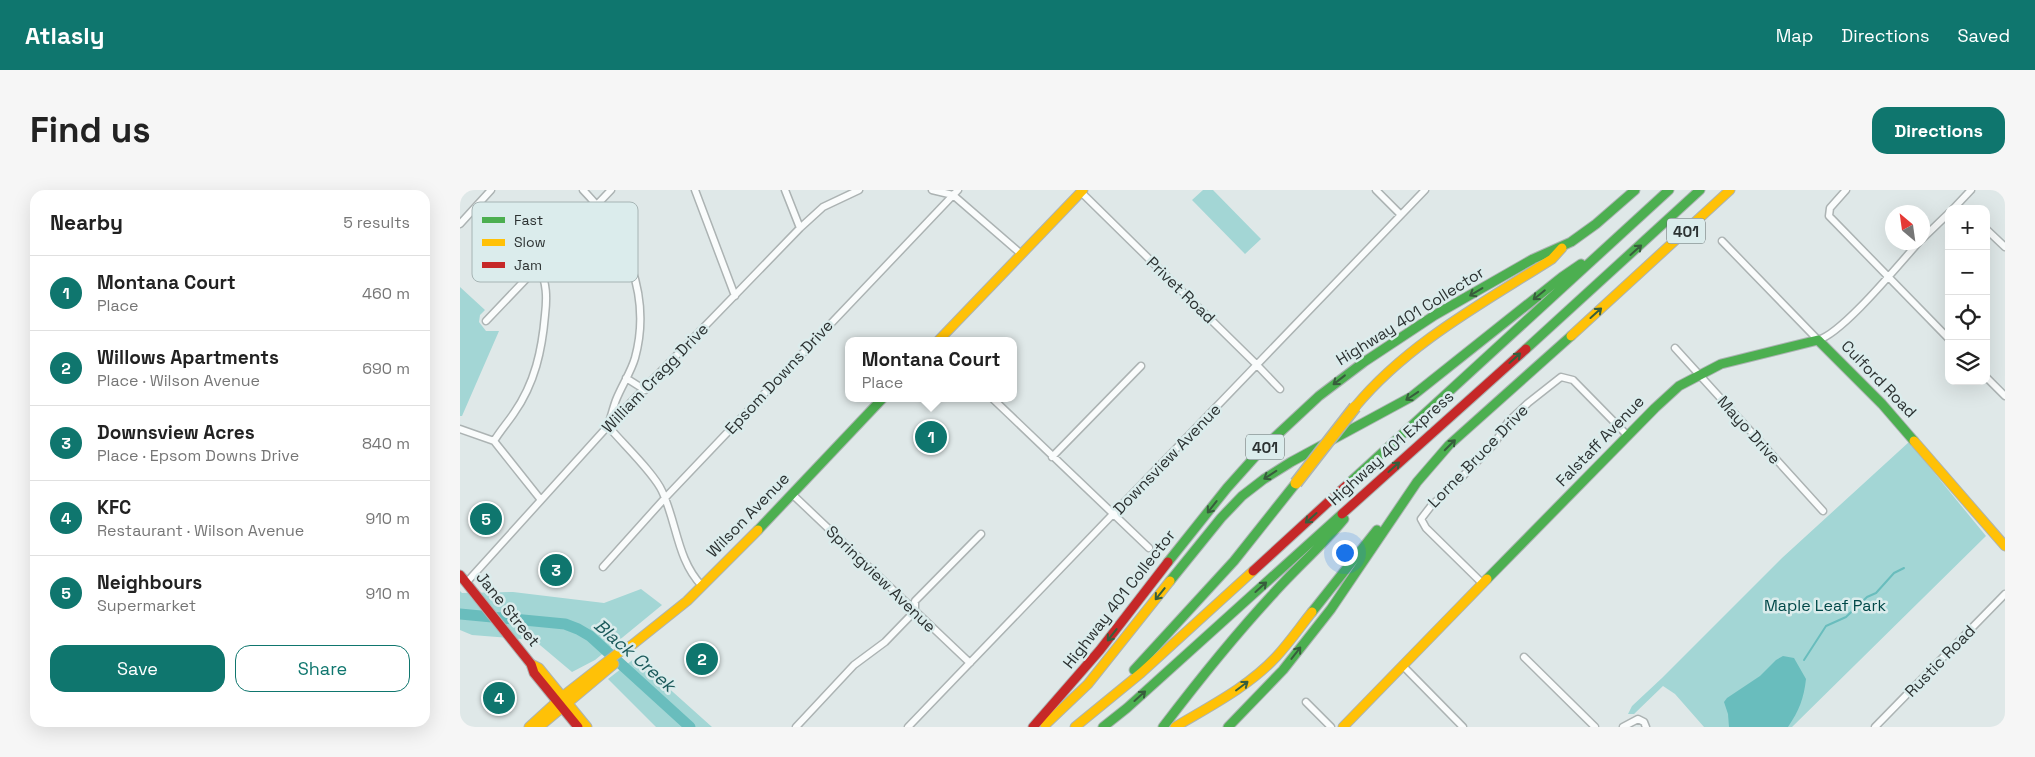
<!DOCTYPE html>
<meta charset="utf-8">
<style>
:root{--surface:#fff;--page:#f6f6f6;--text:#222;--muted:#767676;--line:#e0e0e0;--accent:#0f766e}
body{margin:0;font-family:"Space Grotesk",sans-serif;background:var(--page);color:var(--text)}
.controls{position:absolute;right:15px;top:15px;display:grid;overflow:hidden;border-radius:10px;box-shadow:0 5px 20px #0002}
.controls button{width:45px;height:45px;display:grid;place-items:center;padding:0;border:0;border-bottom:1px solid var(--line);background:var(--surface);color:var(--text);font:25px sans-serif}
.compass{position:absolute;left:1425px;top:15px;width:45px;height:45px;border-radius:50%;background:var(--surface);box-shadow:0 5px 20px #0002;rotate:331deg}
.you{position:absolute;left:884px;top:362px;width:18px;height:18px;margin:-12px;border:4px solid #fff;border-radius:50%;background:#1a73e8;box-shadow:0 0 0 8px #1a73e833}
.badge{display:grid;place-items:center;width:32px;height:32px;border-radius:50%;background:var(--accent);color:#fff;font-size:16px;font-weight:700}
.pin{position:absolute;translate:-50% -50%;border:2px solid #fff;box-shadow:0 1px 5px #0006}
.popup{position:absolute;left:385px;top:147px;width:172px;height:65px;box-sizing:border-box;display:grid;place-content:center;border-radius:10px;background:var(--surface);filter:drop-shadow(0 1px 4px #0005);font-size:16px;white-space:nowrap;color:var(--muted)}
.popup b{font-size:19px;color:var(--text)}
.popup::after{content:'';position:absolute;left:50%;top:100%;margin-left:-10px;border:10px solid transparent;border-top-color:var(--surface)}
.list{margin:0;padding:0;list-style:none}
h2{display:flex;justify-content:space-between;align-items:center;height:65px;margin:0;padding:0 20px;font-size:21px}
h2 small{font-size:16px;font-weight:400;color:var(--muted)}
.list li{display:grid;grid-template-columns:32px 1fr auto;gap:15px;align-items:center;box-sizing:border-box;height:75px;padding:0 20px;border-top:1px solid var(--line)}
.list b{display:block;font-size:19px;white-space:nowrap}
.list p{margin:0;font-size:16px;white-space:nowrap;color:var(--muted)}
.list em{font-size:16px;font-style:normal;color:var(--muted)}
.actions{display:flex;gap:10px;padding:15px 20px}
.actions a{flex:1;padding:11px 0;border:1px solid var(--accent);border-radius:15px;text-align:center;font-size:18px;color:var(--accent)}
.actions .main{background:var(--accent);color:#fff}
.icon{flex:none;width:28px;height:28px;fill:none;stroke:currentColor;stroke-width:2;stroke-linecap:round;stroke-linejoin:round}
.map{position:relative;flex:none;width:1545px;height:537px;overflow:hidden;border-radius:15px}
header{display:flex;align-items:center;gap:30px;box-sizing:border-box;height:70px;padding:0 25px;background:var(--accent);color:#fff}
header strong{font-size:24px}
nav{display:flex;gap:28px;margin-inline-start:auto;font-size:18px}
.intro{display:flex;align-items:center;justify-content:space-between;box-sizing:border-box;height:120px;padding:0 30px}
h1{margin:0;font-size:35px}
.button{padding:12px 22px;border-radius:15px;background:var(--accent);color:#fff;font-size:18px;font-weight:700}
main{display:flex;gap:30px;padding:0 30px}
aside{flex:1;background:var(--surface);border-radius:15px;box-shadow:0 5px 20px #0002}
.map>svg:first-child{display:block}
</style>
<header>
<strong>Atlasly</strong>
<nav><a>Map</a><a>Directions</a><a>Saved</a></nav>
</header>
<div class="intro"><h1>Find us</h1><a class="button">Directions</a></div>
<main>
<aside>
<h2>Nearby<small>5 results</small></h2>
<ul class="list">
<li><span class="badge">1</span><div><b>Montana Court</b><p>Place</p></div><em>460 m</em></li>
<li><span class="badge">2</span><div><b>Willows Apartments</b><p>Place · Wilson Avenue</p></div><em>690 m</em></li>
<li><span class="badge">3</span><div><b>Downsview Acres</b><p>Place · Epsom Downs Drive</p></div><em>840 m</em></li>
<li><span class="badge">4</span><div><b>KFC</b><p>Restaurant · Wilson Avenue</p></div><em>910 m</em></li>
<li><span class="badge">5</span><div><b>Neighbours</b><p>Supermarket</p></div><em>910 m</em></li>
</ul>
<div class="actions"><a class="main">Save</a><a>Share</a></div>
</aside>
<div class="map">
<svg width="1545" height="537" viewBox="0 0 1545 537">
<rect width="100%" height="100%" fill="#dfe8e8"/>
<!-- green -->
<path fill="#a3d6d5" d="M743 0H753L801 49 785 64 732 10Z
M0 97 25 120 20 125 19 132 26 141H39L2 226H0Z
M1449 252 1526 346 1332 537H1244L1215 504 1203 496 1174 524H1168L1172 516 1202 488 1322 368Z
M181 399 202 415 135 470 112 482 74 450 12 445 0 440V401L2 403 53 402 144 413Z
M175 468 252 537H196L148 489Z"/>
<!-- water -->
<path fill="#69bdbd" d="M1323 466 1334 468 1346 489C1344 508 1339 521 1328 537H1269L1268 524 1264 512 1267 508 1300 486 1316 470Z"/>
<g fill="none" stroke-linecap="round" stroke-linejoin="round">
<!-- stream -->
<path stroke="#69bdbd" stroke-width="2" d="M1344 470 1366 436 1386 427 1407 407 1416 403 1434 383 1444 378"/>
<!-- river -->
<path stroke="#69bdbd" stroke-width="11" d="M0 424 105 434 118 439 130 446 230 537"/>
<!-- street casing -->
<g stroke="#acb3b3" stroke-width="9">
<path id="street" d="M123 0C166 44 192 106 175 168 171 182 162 195 156 210 153 218 151 227 148 235
M235 0 275 106
M325 0 340 38
M472 0 493 5 560 63
M916 0 941 25
M1386 0 1370 18 1369 26 1489 149
M621 2 797 175 820 199
M1493 19 1511 0
M0 34 31 0
M1526 39 1545 57
M1462 49 1489 23
M1262 51 1358 150C1383 143 1439 74 1459 52
M26 131 151 0
M1215 158 1363 321
M1526 187 1545 206
M166 188 185 200
M532 208 689 358
M148 236C162 253 194 283 202 301 217 333 217 370 242 396
M0 239 34 251 81 310
M34 251C40 241 48 232 54 223 75 193 82 160 85 125 87 108 87 93 79 77
M592 267 681 176
M332 304 510 473
M143 377 205 308 498 0
M6 393 148 236 340 38 363 17 399 0
M1023 394 966 338 961 329 971 316 999 290 1034 254 1048 232 1068 213 1101 187 1113 190 1168 246
M455 421V411L521 344
M1064 467 1135 537
M944 477 1003 537
M846 512 871 537
M336 537 394 475 425 452 455 421
M448 537 965 0
M1163 537 1178 529 1184 532 1186 537
M1415 537 1545 404"/>
</g>
<!-- fast casing -->
<g stroke="#acb3b3" stroke-width="11">
<path id="fast" d="M1066 159 1240 0
M888 294 1209 0
M298 340 423 208
M708 372 767 298 801 260 859 206 904 172 975 125 1073 69 1111 52 1136 34 1175 0
M1027 389 1195 218 1219 196 1261 174 1358 150 1422 214 1454 251
M710 391 761 328 782 306 804 289 831 272 951 207 1102 87 1121 74
M852 422 917 340
M674 480 774 371 836 293
M643 537 667 518 882 324
M703 537C738 491 774 446 813 404 836 378 862 356 884 329
M768 537 823 480 871 419 957 292 989 255 1111 146"/>
</g>
<!-- slow casing -->
<g stroke="#acb3b3" stroke-width="11">
<path id="slow" d="M1111 146 1270 0
M478 151 623 0
M895 217C948 153 1023 113 1092 69L1102 58
M1454 251 1545 356
M71 474 79 478 127 537
M585 535 628 494 710 391
M69 537 103 506 158 463 172 455 227 411 298 340
M79 537 154 474
M615 537 681 483 793 381
M715 537C750 516 788 497 816 467 829 453 840 437 852 422
M883 537 1027 389"/>
</g>
<!-- jam casing -->
<g stroke="#acb3b3" stroke-width="11">
<path id="jam" d="M882 324 1066 159
M793 381 888 294
M0 385 71 474 74 483 118 537
M573 537 640 460 708 372"/>
</g>
<!-- street -->
<use href="#street" stroke="#fafcfc" stroke-width="6"/>
<!-- fast -->
<use href="#fast" stroke="#4caf50" stroke-width="9"/>
<!-- slow -->
<use href="#slow" stroke="#ffc107" stroke-width="9"/>
<!-- jam -->
<use href="#jam" stroke="#c62828" stroke-width="9"/>
<!-- slow-bridge casing -->
<g stroke="#acb3b3" stroke-width="14" stroke-linecap="butt">
<path id="slow-bridge" d="M836 293 895 217"/>
</g>
<!-- slow-bridge -->
<use href="#slow-bridge" stroke="#ffc107" stroke-width="11"/>
</g>
<!-- one-way arrows -->
<defs><path id="oneway-shaft" d="M-6 0H5M1.5-3L5.5 0L1.5 3" fill="none" stroke-width="1.6" stroke-linecap="round" stroke-linejoin="round" transform="scale(1.25)"/></defs>
<g stroke="#375e3c">
<use href="#oneway-shaft" transform="translate(1176 60) rotate(-42)"/>
<use href="#oneway-shaft" transform="translate(1016 102) rotate(149)"/>
<use href="#oneway-shaft" transform="translate(1079 105) rotate(141)"/>
<use href="#oneway-shaft" transform="translate(1136 123) rotate(-42)"/>
<use href="#oneway-shaft" transform="translate(1055 168) rotate(-42)"/>
<use href="#oneway-shaft" transform="translate(879 190) rotate(142)"/>
<use href="#oneway-shaft" transform="translate(952 206) rotate(146)"/>
<use href="#oneway-shaft" transform="translate(990 255) rotate(-45)"/>
<use href="#oneway-shaft" transform="translate(934 277) rotate(-42)"/>
<use href="#oneway-shaft" transform="translate(810 285) rotate(147)"/>
<use href="#oneway-shaft" transform="translate(752 317) rotate(128)"/>
<use href="#oneway-shaft" transform="translate(851 328) rotate(138)"/>
<use href="#oneway-shaft" transform="translate(801 397) rotate(-42)"/>
<use href="#oneway-shaft" transform="translate(700 404) rotate(129)"/>
<use href="#oneway-shaft" transform="translate(652 445) rotate(128)"/>
<use href="#oneway-shaft" transform="translate(836 463) rotate(-52)"/>
<use href="#oneway-shaft" transform="translate(782 496) rotate(-37)"/>
<use href="#oneway-shaft" transform="translate(680 506) rotate(-42)"/>
</g>
<g text-anchor="middle" dominant-baseline="central" stroke-width="5" stroke-linejoin="round" paint-order="stroke">
<!-- shield labels -->
<g fill="#dbecec" stroke="#606a6a" stroke-width="1">
<rect x="1207" y="28.5" width="38" height="25" rx="4"/>
<rect x="786" y="244.5" width="38" height="25" rx="4"/>
</g>
<g font-size="15" font-weight="bold" fill="#2c3232">
<text x="1226" y="41">401</text>
<text x="805" y="257">401</text>
</g>
<!-- street labels -->
<g font-size="16" fill="#2c3232" stroke="#dbecec">
<text transform="translate(721 100) rotate(44)">Privet Road</text>
<text transform="translate(950 126) rotate(-32)">Highway 401 Collector</text>
<text transform="translate(319 187) rotate(-47)">Epsom Downs Drive</text>
<text transform="translate(195 188) rotate(-46)">William Cragg Drive</text>
<text transform="translate(1419 189) rotate(46)">Culford Road</text>
<text transform="translate(1289 240) rotate(48)">Mayo Drive</text>
<text transform="translate(1140 251) rotate(-46)">Falstaff Avenue</text>
<text transform="translate(931 258) rotate(-42)">Highway 401 Express</text>
<text transform="translate(1018 266) rotate(-46)">Lorne Bruce Drive</text>
<text transform="translate(707 269) rotate(-46)">Downsview Avenue</text>
<text transform="translate(288 325) rotate(-46)">Wilson Avenue</text>
<text transform="translate(421 389) rotate(44)">Springview Avenue</text>
<text transform="translate(659 409) rotate(-52)">Highway 401 Collector</text>
<text transform="translate(48 419) rotate(51)">Jane Street</text>
<text transform="translate(1480 471) rotate(-46)">Rustic Road</text>
</g>
<!-- park labels -->
<g font-size="16" fill="#004848" stroke="#dbecec">
<text x="1365" y="415">Maple Leaf Park</text>
</g>
<!-- water labels -->
<g font-size="18" font-style="italic" fill="#1c5a5b" stroke="#dbecec">
<text transform="translate(175 465) rotate(41)">Black Creek</text>
</g>
</g>
<!-- legend -->
<rect x="12" y="12" width="166" height="80" rx="8" fill="#dbecec" stroke="#a6b4b4" stroke-width="1"/>
<rect x="22" y="27" width="23" height="6" fill="#4caf50"/>
<rect x="22" y="49" width="23" height="7" fill="#ffc107"/>
<rect x="22" y="72" width="23" height="6" fill="#c62828"/>
<g font-size="14" fill="#2c3232">
<text x="54" y="35">Fast</text>
<text x="54" y="57">Slow</text>
<text x="54" y="80">Jam</text>
</g>
</svg>
<div class="controls">
<button>+</button>
<button>−</button>
<button><svg class="icon" aria-label="locate" viewBox="0 0 24 24"><circle cx="12" cy="12" r="6"/><path d="M12 2v4M12 18v4M2 12h4M18 12h4"/></svg></button>
<button><svg class="icon" aria-label="layers" viewBox="0 0 24 24"><path d="M12 4l9 5-9 5-9-5zM3 14l9 5 9-5"/></svg></button>
</div>
<svg class="compass" viewBox="-18 -18 36 36"><path d="M0-13l5 13h-10z" fill="#e53935"/><path d="M0 13l5-13h-10z" fill="#767676"/></svg>
<div class="you"></div>
<div class="pin badge" style="left:471px;top:247px">1</div>
<div class="popup"><b>Montana Court</b>Place</div>
<div class="pin badge" style="left:242px;top:469px">2</div>
<div class="pin badge" style="left:96px;top:380px">3</div>
<div class="pin badge" style="left:39px;top:508px">4</div>
<div class="pin badge" style="left:26px;top:329px">5</div>
</div>
</main>
